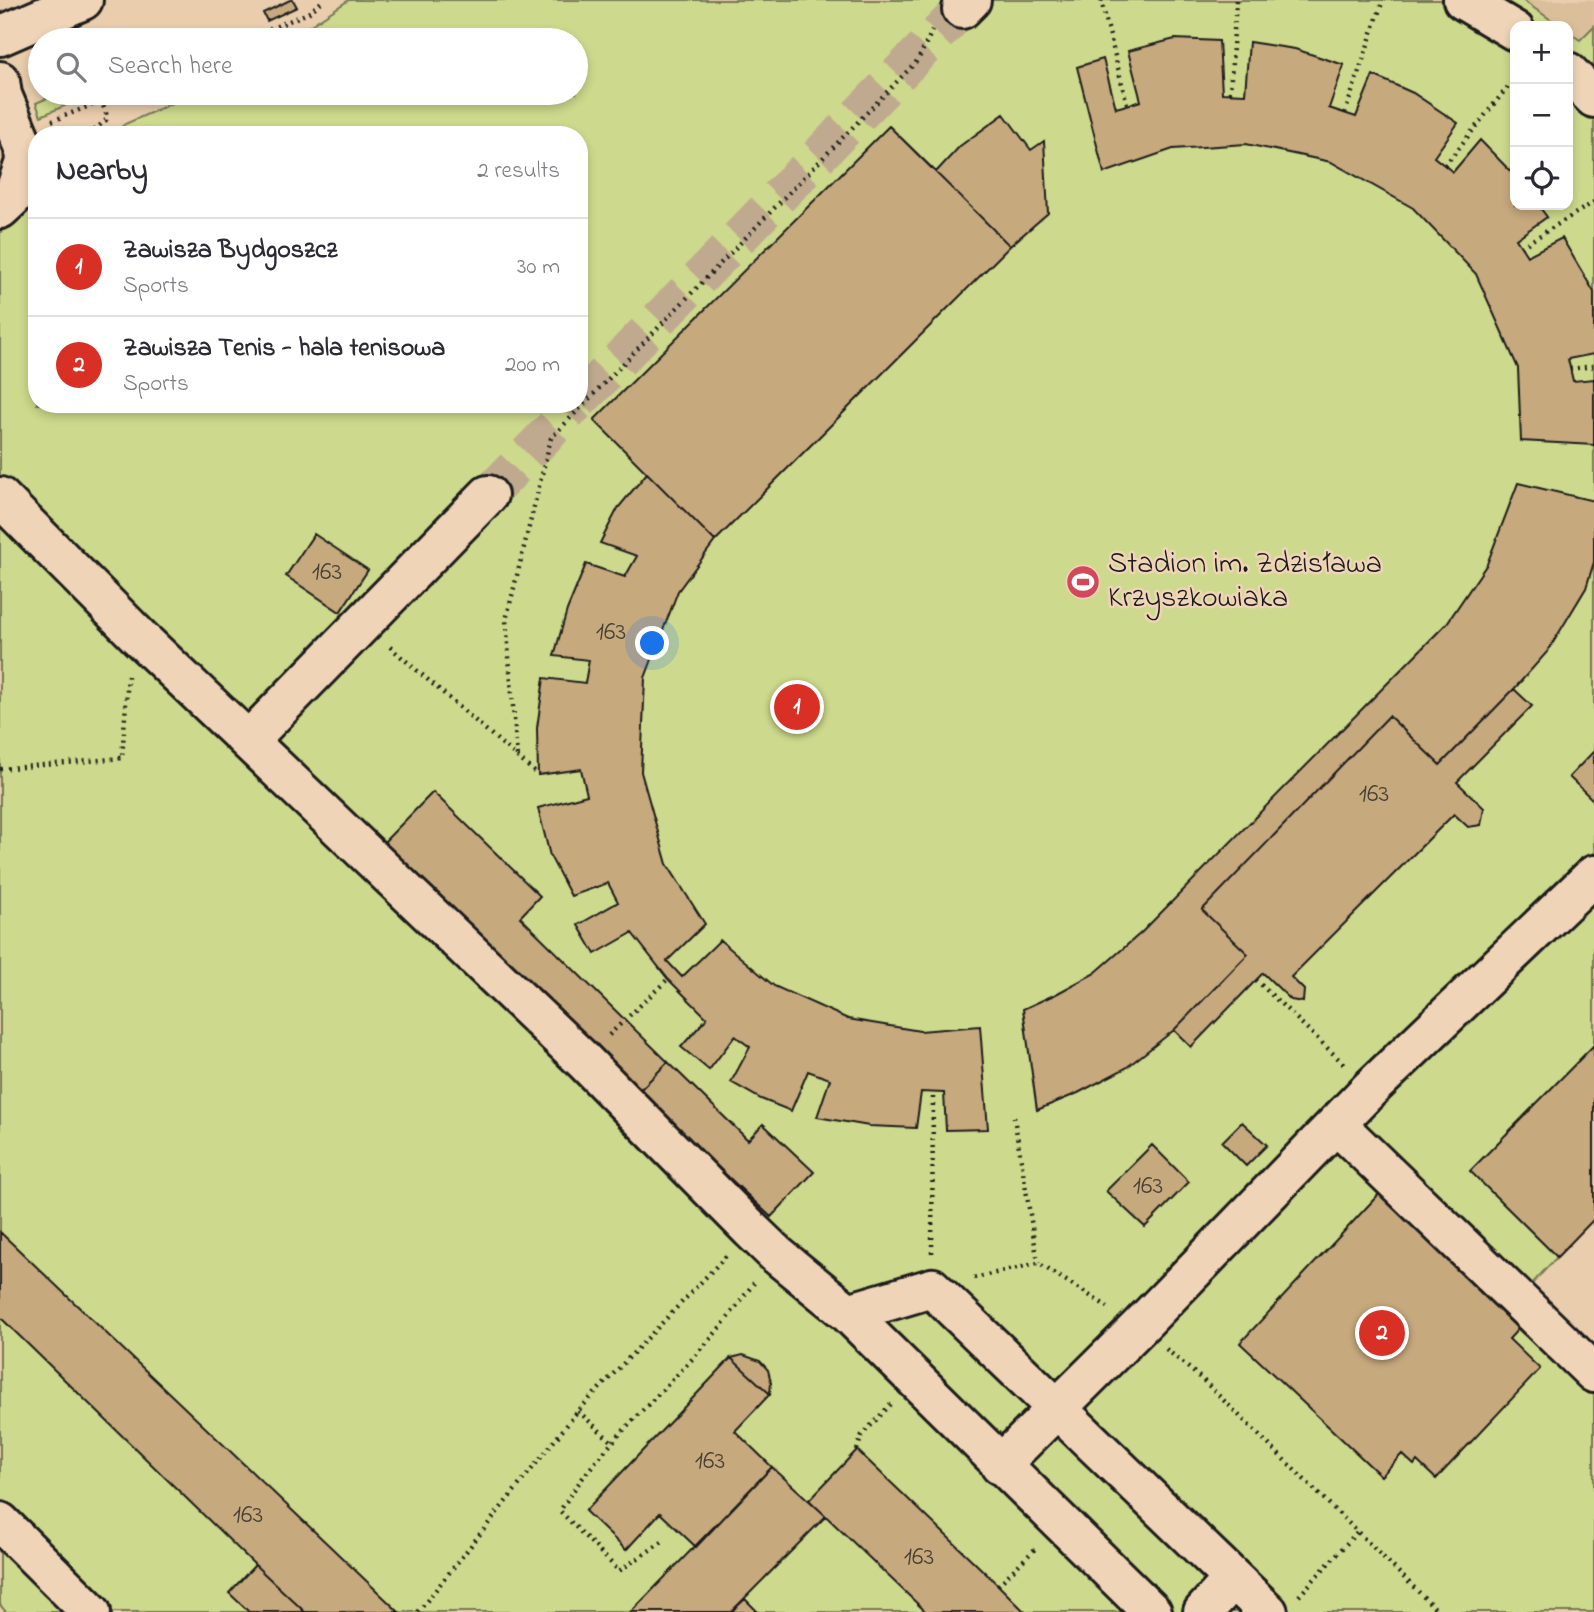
<!DOCTYPE html>
<meta charset="utf-8">
<style>
:root{--surface:#fff;--page:#f2f2f3;--text:#2b2b33;--muted:#7c7c81;--line:#e1e1e2;--accent:#d93025}
body{margin:0;font-family:"Indie Flower",sans-serif;background:var(--page);color:var(--text)}
.controls{position:absolute;right:21px;top:21px;display:grid;overflow:hidden;border-radius:14px;box-shadow:0 4px 10px #0003}
.controls button{width:63px;height:63px;display:grid;place-items:center;padding:0;border:0;border-bottom:2px solid var(--line);background:var(--surface);color:var(--text);font:35px sans-serif}
.you{position:absolute;left:653px;top:644px;width:24px;height:24px;margin:-18px;border:5px solid #fff;border-radius:50%;background:#1a73e8;box-shadow:0 0 0 10px #1a73e833}
.badge{display:grid;place-items:center;width:46px;height:46px;border-radius:50%;background:var(--accent);color:#fff;font-size:23px;font-weight:700}
.pin{position:absolute;translate:-50% -50%;border:4px solid #fff;box-shadow:0 2px 7px #0006}
.list{margin:0;padding:0;list-style:none}
h2{display:flex;justify-content:space-between;align-items:center;height:91px;margin:0;padding:0 28px;font-size:30px}
h2 small{font-size:23px;font-weight:400;color:var(--muted)}
.list li{display:grid;grid-template-columns:46px 1fr auto;gap:21px;align-items:center;box-sizing:border-box;height:98px;padding:0 28px;border-top:2px solid var(--line)}
.list b{display:block;font-size:26px;white-space:nowrap}
.list p{margin:0;font-size:23px;white-space:nowrap;color:var(--muted)}
.list em{font-size:23px;font-style:normal;color:var(--muted)}
.icon{flex:none;width:38px;height:38px;fill:none;stroke:currentColor;stroke-width:2;stroke-linecap:round;stroke-linejoin:round}
.map{position:relative;flex:none;width:1594px;height:1612px;overflow:hidden}
.search{position:absolute;background:var(--surface);box-shadow:0 4px 10px #0003;left:28px;top:28px;width:560px;height:77px;display:flex;align-items:center;gap:18px;box-sizing:border-box;padding:0 24px;border-radius:38px;color:var(--muted);font-size:26px}
.panel{position:absolute;background:var(--surface);box-shadow:0 4px 10px #0003;left:28px;top:126px;width:560px;height:287px;border-radius:28px}
.map>svg:first-child{display:block}
</style>
<div class="map">
<svg width="1594" height="1612" viewBox="0 0 1594 1612">
<rect width="100%" height="100%" fill="#e9cdac"/>
<filter id="ink" filterUnits="userSpaceOnUse"><feTurbulence type="fractalNoise" baseFrequency=".0143" numOctaves="2"/><feDisplacementMap in="SourceGraphic" scale="14" xChannelSelector="R" yChannelSelector="G"/><feConvolveMatrix kernelMatrix="1 2 1 2 8 2 1 2 1" color-interpolation-filters="sRGB"/></filter>
<g filter="url(#ink)">
<!-- built -->
<path fill="#dbbf9b" d="M1522 0H1594V26L1580 40 1568 32V26H1560Z"/>
<!-- green -->
<path fill="#cdd98c" stroke="#747a54" stroke-width="2" d="M349 0H1522L1560 26H1515V205H1568V32L1580 40 1594 26V1045L1557 1257 1529 1287 1594 1349V1612H6L0 1605V233L37 195V404H579V135H111L125 124 195 93H576V40H288Z
M59 93H87L83 98 41 116 36 103Z"/>
<!-- building -->
<path fill="#c7a97e" stroke="#1c1c1c" stroke-width="2" d="M290 0H293L297 7 267 21 263 13Z
M1175 39 1219 41 1222 93 1245 94 1249 42 1295 49 1344 65 1329 108 1356 117 1373 75 1413 93 1458 123 1434 157 1453 172 1480 140 1515 176V205H1538L1547 217 1516 239 1527 256 1562 238 1594 292V354L1568 359 1573 381 1594 379V445L1521 441 1518 368 1476 274 1413 208 1331 162 1246 144 1173 149 1104 173 1077 67 1103 59 1116 108 1141 101 1128 51Z
M1004 114 1031 150 1044 141 1048 213 1010 246 715 541 678 591 645 678 641 772 667 864 705 924 667 961 682 977 720 940 774 986 848 1019 920 1031 980 1026 988 1129 946 1130 944 1093 921 1092 916 1128 869 1126 817 1117 830 1079 808 1071 791 1111 761 1099 731 1082 750 1047 735 1036 709 1070 681 1047 707 1018 668 979 632 933 595 954 578 925 618 902 608 883 571 896 550 856 538 808 587 795 581 769 538 775 537 728 544 678 585 683 589 660 554 656 567 610 586 564 625 577 637 556 600 543 618 508 647 473 594 420 889 126 936 172 960 146Z
M889 126 1010 246 715 541 594 420Z
M1518 483 1594 501V562L1586 588 1548 651 1514 689 1532 706 1457 782 1484 808 1481 825 1468 827 1454 814 1291 977 1304 990 1303 1002 1291 1000 1263 973 1191 1047 1174 1030 1126 1068 1078 1093 1037 1110 1023 1009 1056 994 1095 973 1142 932 1447 623 1487 564Z
M314 534 368 570 340 612 286 576Z
M1514 689 1532 706 1457 782 1484 808 1481 825 1468 827 1454 814 1291 977 1304 990 1303 1002 1291 1000 1263 973 1191 1047 1174 1030 1248 954 1202 910 1389 716 1440 765Z
M1594 751V801L1569 777Z
M433 792 540 896 520 917 668 1062 638 1092 383 843Z
M1594 1045V1219L1557 1257 1470 1171Z
M668 1062 748 1140 763 1124 814 1172 771 1217 638 1092Z
M1242 1122 1267 1145 1246 1166 1222 1142Z
M1152 1145 1189 1182 1145 1227 1106 1191Z
M1379 1194 1520 1327 1509 1339 1540 1369 1436 1479 1417 1461 1414 1465 1402 1454 1381 1476 1240 1343Z
M0 1232 399 1612H305L255 1565 0 1317Z
M743 1355 760 1361 768 1370 771 1382 770 1394 731 1358Z
M731 1358 770 1394 735 1431 772 1467 696 1547 660 1513 626 1550 585 1511Z
M857 1450 998 1585 1025 1612H926L809 1500Z
M772 1467 826 1516 731 1612H631Z
M255 1565 305 1612H249L229 1593Z
M745 1599 758 1612H731Z"/>
<g fill="none" stroke-linecap="round" stroke-linejoin="round">
<!-- minor-tunnel -->
<path stroke="#c0aa8f" stroke-width="38" stroke-dasharray="38 19" stroke-linecap="butt" d="M579 401 962 9
M488 495 576 404"/>
<!-- minor casing -->
<g stroke="#1c1c1c" stroke-width="44">
<path id="minor" d="M1463 0 1515 31
M962 9 971 0
M1568 72 1594 98
M0 81 2 95 24 148 25 162 13 197 0 209
M0 497 138 636 583 1060 751 1230 777 1255 848 1313 1152 1612
M249 740 488 495
M1336 1124 1594 1373
M848 1313 932 1288 1268 1612
M1000 1465 1139 1327 1370 1089 1594 875
M0 1522 91 1612
M1203 1612 1233 1579"/>
</g>
<!-- major casing -->
<g stroke="#1c1c1c" stroke-width="44">
<path id="major" d="M0 36 83 0"/>
</g>
<!-- path -->
<path stroke="#1c1c1c" stroke-width="4.5" stroke-dasharray="2 5" stroke-linecap="butt" d="M1101 0 1127 104
M244 40 308 13 324 0
M1230 93 1236 0
M1345 113 1383 0
M52 121 121 93
M89 135 106 120V113L98 93
M1445 165 1515 78
M1521 247 1594 202
M1570 369 1594 366
M390 647 538 775
M517 756 506 620 551 438 918 60 933 29
M0 769 122 758 128 676
M1256 980 1344 1064
M609 1035 668 979
M1014 1117 1038 1263
M932 1253 933 1093
M974 1278 1038 1263 1108 1307
M1166 1349 1203 1380 1439 1612
M578 1411 611 1441
M857 1450 862 1435 892 1403
M662 1542 619 1571 560 1511C601 1444 661 1396 711 1338 727 1320 740 1301 754 1283
M998 1585 1038 1546
M1299 1596 1357 1532
M418 1612 578 1411 726 1256"/>
<!-- minor -->
<use href="#minor" stroke="#f0d4b7" stroke-width="38"/>
<!-- major -->
<use href="#major" stroke="#f0d4b7" stroke-width="38"/>
</g>
</g>
<!-- icons -->
<defs>
<g id="stadium-disc" transform="scale(1.75)"><circle r="9.5" fill="#d1495b" stroke="#f0d4b7"/><path d="M0-5a6.5 5 0 1 0 0 10a6.5 5 0 1 0 0-10ZM-3.5-1.8h7v3.6h-7Z" fill="#fff"/></g>
</defs>
<g fill-rule="evenodd">
<use href="#stadium-disc" x="1083" y="582"/>
</g>
<g text-anchor="middle" dominant-baseline="central" stroke-width="5" stroke-linejoin="round" paint-order="stroke">
<!-- number labels -->
<g font-size="26" fill="#473f34">
<text x="327" y="573">163</text>
<text x="611" y="633">163</text>
<text x="1374" y="795">163</text>
<text x="1148" y="1187">163</text>
<text x="710" y="1462">163</text>
<text x="248" y="1516">163</text>
<text x="919" y="1558">163</text>
</g>
<!-- poi labels -->
<g font-size="30" fill="#1c1c1c" stroke="#f0d4b7" text-anchor="start">
<text x="1108" y="565">Stadion im. Zdzisława<tspan x="1108" dy="34">Krzyszkowiaka</tspan></text>
</g>
</g>
</svg>
<div class="controls">
<button>+</button>
<button>−</button>
<button><svg class="icon" aria-label="locate" viewBox="0 0 24 24"><circle cx="12" cy="12" r="6"/><path d="M12 2v4M12 18v4M2 12h4M18 12h4"/></svg></button>
</div>
<div class="you"></div>
<div class="pin badge" style="left:797px;top:707px">1</div>
<div class="pin badge" style="left:1382px;top:1333px">2</div>
<div class="search"><svg class="icon" aria-label="search" viewBox="0 0 24 24"><circle cx="10" cy="10" r="6"/><path d="M15 15l6 6"/></svg>Search here</div>
<section class="panel">
<h2>Nearby<small>2 results</small></h2>
<ul class="list">
<li><span class="badge">1</span><div><b>Zawisza Bydgoszcz</b><p>Sports</p></div><em>30 m</em></li>
<li><span class="badge">2</span><div><b>Zawisza Tenis - hala tenisowa</b><p>Sports</p></div><em>200 m</em></li>
</ul>
</section>
</div>
